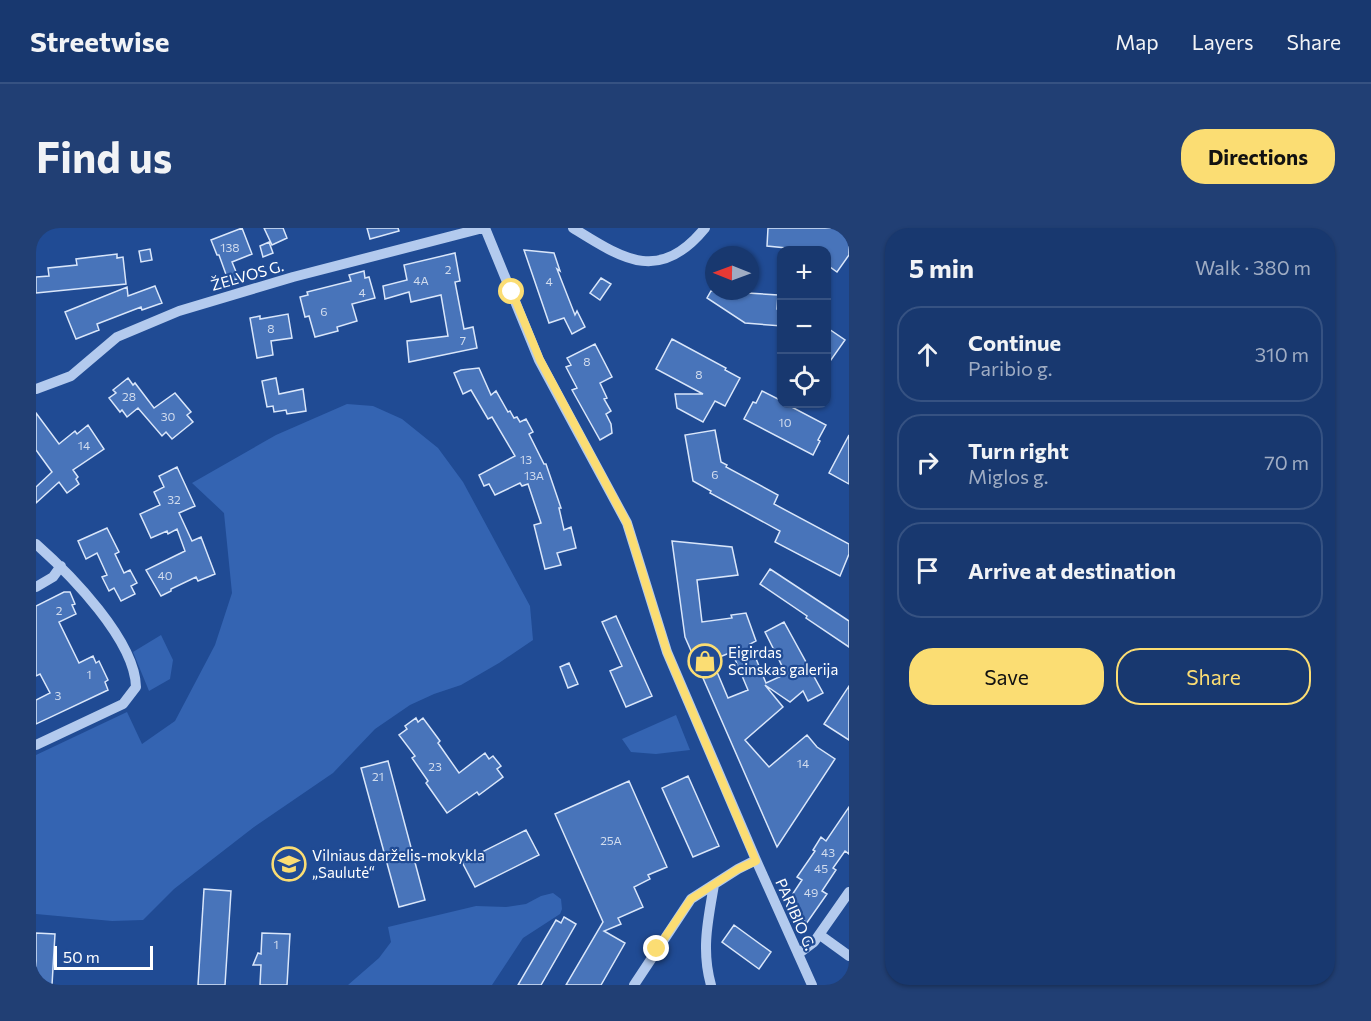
<!DOCTYPE html>
<meta charset="utf-8">
<style>
:root{--surface:#18386f;--page:#213f74;--text:#f1f3f6;--muted:#9facc3;--line:#365282;--accent:#fbdd73}
body{margin:0;font-family:Commissioner,sans-serif;background:var(--page);color:var(--text)}
.controls{position:absolute;right:18px;top:18px;display:grid;overflow:hidden;border-radius:12px;box-shadow:0 2px 4px #0004}
.controls button{width:54px;height:54px;display:grid;place-items:center;padding:0;border:0;border-bottom:2px solid var(--line);background:var(--surface);color:var(--text);font:30px sans-serif}
.compass{position:absolute;left:669px;top:18px;width:54px;height:54px;border-radius:50%;background:var(--surface);box-shadow:0 2px 4px #0004;rotate:271deg}
.scale{position:absolute;left:18px;bottom:15px;width:99px;box-sizing:border-box;padding-left:6px;border:3px solid #fff;border-top:0;font-size:16px;line-height:21px;white-space:nowrap;color:#fff;-webkit-text-stroke:4px #204b94;paint-order:stroke}
.stop{position:absolute;width:18px;height:18px;margin:-14px;border:4px solid #fbdd73;border-radius:50%;background:#fff}
.stop.end{background:#fbdd73;border-color:#fff;box-shadow:0 2px 6px #0008}
.list{margin:0;padding:0;list-style:none}
h2{display:flex;justify-content:space-between;align-items:center;height:78px;margin:0;padding:0 24px;font-size:26px}
h2 small{font-size:20px;font-weight:400;color:var(--muted)}
.list li{display:grid;grid-template-columns:39px 1fr auto;gap:18px;align-items:center;box-sizing:border-box;height:96px;margin:0 12px 12px;padding:0 12px;border:2px solid var(--line);border-radius:24px}
.list b{display:block;font-size:22px;white-space:nowrap}
.list p{margin:0;font-size:20px;white-space:nowrap;color:var(--muted)}
.list em{font-size:20px;font-style:normal;color:var(--muted)}
.actions{display:flex;gap:12px;padding:18px 24px}
.actions a{flex:1;padding:14px 0;border:2px solid var(--accent);border-radius:24px;text-align:center;font-size:21px;color:var(--accent)}
.actions .main{background:var(--accent);color:#111}
.icon{flex:none;width:33px;height:33px;fill:none;stroke:currentColor;stroke-width:2;stroke-linecap:round;stroke-linejoin:round}
.map{position:relative;flex:none;width:813px;height:757px;overflow:hidden;border-radius:24px}
header{display:flex;align-items:center;gap:36px;box-sizing:border-box;height:84px;padding:0 30px;background:var(--surface);border-bottom:2px solid var(--line)}
header strong{font-size:28px}
nav{display:flex;gap:33px;margin-inline-start:auto;font-size:21px}
.intro{display:flex;align-items:center;justify-content:space-between;box-sizing:border-box;height:144px;padding:0 36px}
h1{margin:0;font-size:42px}
.button{padding:15px 27px;border-radius:24px;background:var(--accent);color:#111;font-size:21px;font-weight:700}
main{display:flex;gap:36px;padding:0 36px}
aside{flex:1;background:var(--surface);border-radius:24px;box-shadow:0 2px 4px #0004}
.map>svg:first-child{display:block}
</style>
<header>
<strong>Streetwise</strong>
<nav><a>Map</a><a>Layers</a><a>Share</a></nav>
</header>
<div class="intro"><h1>Find us</h1><a class="button">Directions</a></div>
<main>
<div class="map">
<svg width="813" height="757" viewBox="0 0 813 757">
<rect width="100%" height="100%" fill="#204b94"/>
<!-- green -->
<path fill="#3464b2" d="M311 176 337 178 366 191 402 220 427 254 494 378 497 412 463 435 425 457 398 466 374 477 339 501 297 545 218 599 138 661 107 692 76 693 0 686V527L91 484 106 516 139 493 179 417 196 365 188 285 156 255 240 207Z
M125 407 137 432 134 451 113 463 97 424Z
M640 487 654 522 620 526 595 524 586 511Z
M517 665 525 671 526 681 524 686 487 710 456 757H312L343 730 355 714 352 699 440 678 470 679 490 676 505 668Z"/>
<!-- building -->
<path fill="#4874ba" stroke="#d9e6fa" stroke-width="1.5" fill-rule="evenodd" d="M206 0 216 26 196 34 203 51 192 52 183 27H181L175 12Z
M228 0H247L251 10 236 17Z
M331 0H362L363 3 334 11Z
M732 0H813V27L801 44 790 36V22H771L731 18Z
M233 14 237 25 227 29 224 18Z
M114 21 116 32 105 34 103 23Z
M488 22 518 25 524 43 521 41 539 87 541 83 549 99 536 106 528 90 513 95Z
M419 25 424 53 419 54 428 101 437 99 441 120 373 134 371 113 412 108 405 67 375 74 373 64 349 71 347 58 371 52 368 37Z
M81 26V30L87 29 90 56 0 65V49L13 48 12 40 41 37 40 31Z
M328 43 329 50 333 49 339 70 316 76 321 93 301 99 302 103 279 109 273 88 269 89 264 69 272 67 271 64 315 53 313 47Z
M565 50 575 56 564 72 554 65Z
M119 58 126 75 106 82 105 79 61 96 63 102 40 111 29 84 91 59 92 68Z
M675 63H713L712 65 742 67 741 81H746V98L709 95 671 70Z
M252 86 256 110 235 113 237 127 221 130 214 90 224 88V91Z
M790 99 809 112 790 139Z
M636 111 690 140 689 142 704 150 689 178 679 173 667 194 641 180 639 166H667L620 141Z
M559 116 576 149 564 155 571 170 568 171 575 183 570 186 575 196 576 205 564 212 536 162 541 160 530 139 535 137 531 130Z
M443 140 455 167 460 163 472 184 474 183 478 190 481 189 484 194 490 191 497 204 493 206 508 236H510L525 280H523L528 302 535 299 540 320 521 325 525 337 509 341 498 297 505 295 492 256 486 258 484 255 459 267 453 256 448 258 443 247 479 228 456 189 452 191 435 162 427 166 418 145 425 142Z
M92 150 97 157 99 155 118 180 139 165 155 184 151 187 157 194 136 211 130 204 126 208 102 180 91 189 86 182 84 184 73 170 80 165 77 162Z
M240 150 243 166 267 161 270 183 251 186 250 182 238 184 237 178 231 179 226 153Z
M726 163 746 173V176H750L790 197 782 212 784 213 777 227 708 191 717 174 720 175Z
M0 185 23 216 39 203 41 206 52 197 68 221 37 242 42 249 40 251 43 256 31 265 23 254 0 275V259L16 244 0 222Z
M679 202 685 234 691 237 690 239 742 267 738 276 813 316V326L804 348 739 314 744 303 674 265 675 263 657 253 649 207Z
M813 207V256L793 245Z
M141 239 159 278 143 285 156 313 165 309 179 346 162 353 160 349 135 361V363L125 368 110 342 149 323 141 301 132 306 131 303 115 310 104 286 124 277 118 264 128 259 123 248Z
M71 300 83 324 79 326 88 345 94 342 101 355 95 358 99 366 85 373 78 360 73 363 66 349 71 347 61 325 50 331 42 313Z
M636 313 696 319 702 347 661 352 666 394 696 390 695 387 710 385 720 413 714 416 730 455 750 446 729 404 748 394 787 465 772 473 767 463 754 474 729 457 747 479 709 512 733 539 771 507 781 519 799 531 741 619 649 409ZM696 424 712 462 692 470 676 432Z
M734 341 813 393V419L770 390 771 388 724 356Z
M28 364H34L39 376 36 377 40 386 23 394 43 435 57 428 60 435 63 433 72 452 69 454 72 462 0 496V472L14 465 4 446 0 448V378Z
M580 388 616 468 590 479 574 443 586 438 566 394Z
M533 435 542 456 532 460 524 439Z
M813 458V512L788 496Z
M380 490 382 494 387 490 404 513 402 515 423 545 449 525 453 531 457 528 465 538 461 541 467 549 443 567 441 564 411 585 390 555 392 553 376 530 379 528 363 507 371 501 369 498Z
M352 533 389 672 363 679 325 540Z
M652 548 683 618 657 629 626 560Z
M593 553 631 639 612 647 614 651 598 659 607 679 582 690 585 696 568 703 589 715 565 757H530L567 694 519 586Z
M813 579V626L809 623 797 640 800 642 786 663 791 666 770 696 756 667 766 652 761 649 779 623 777 622 785 609 790 613Z
M490 602 503 627 439 659 426 634Z
M168 661 195 663 189 757H162Z
M528 689 540 696 505 757H482L520 692 525 695Z
M698 697 735 724 723 741 686 714Z
M0 705 19 706 16 757H0Z
M226 705 254 706 251 757H224L225 737H217L222 725 225 726Z"/>
<g fill="none" stroke-linecap="round" stroke-linejoin="round">
<!-- minor -->
<path stroke="#b3caee" stroke-width="10" d="M449 0 503 132 591 295 631 424 720 632 776 757
M537 0C587 31 623 56 669 0
M0 161 35 148 81 109 143 83 257 49 447 0
M0 316C34 346 99 412 100 459L87 476 0 517
M0 359 17 349 25 338
M784 707 813 728
M762 726 778 714 813 664
M598 757 655 671 702 641 720 632
M675 757C665 722 672 692 678 657"/>
</g>
<g fill="none" stroke-linecap="round" stroke-linejoin="round">
<!-- route -->
<path stroke="#fbdd73" stroke-width="8" d="M476 64 504 132 591 295 631 424 720 633 702 641 655 671 621 721"/>
</g>
<!-- icons -->
<defs>
<g id="shop-ring" transform="scale(1.725)"><circle r="9.5" fill="#204b94" stroke="#fbdd73" stroke-width="1.5"/><path d="M-5-2.5h2.3a2.7 3.5 0 0 1 5.4 0H5L5.5 6h-11ZM-1.5-2.5h3a1.5 2.3 0 0 0-3 0Z" fill="#fbdd73"/></g>
<g id="school-ring" transform="scale(1.725)"><circle r="9.5" fill="#204b94" stroke="#fbdd73" stroke-width="1.5"/><path d="M0-5L7-2L0 1L-7-2ZM-4 1L0 2.5L4 1V4Q0 6-4 4Z" fill="#fbdd73"/></g>
</defs>
<g fill-rule="evenodd">
<use href="#shop-ring" x="669" y="433"/>
<use href="#school-ring" x="253" y="636"/>
</g>
<g text-anchor="middle" dominant-baseline="central" stroke-width="4.5" stroke-linejoin="round" paint-order="stroke">
<!-- number labels -->
<g font-size="12" fill="#d1dcee">
<text x="194" y="19">138</text>
<text x="412" y="41">2</text>
<text x="385" y="52">4A</text>
<text x="513" y="53">4</text>
<text x="326" y="64">4</text>
<text x="288" y="83">6</text>
<text x="235" y="100">8</text>
<text x="427" y="112">7</text>
<text x="551" y="133">8</text>
<text x="663" y="146">8</text>
<text x="93" y="168">28</text>
<text x="132" y="188">30</text>
<text x="749" y="194">10</text>
<text x="48" y="217">14</text>
<text x="490" y="231">13</text>
<text x="679" y="246">6</text>
<text x="498" y="247">13A</text>
<text x="138" y="271">32</text>
<text x="129" y="347">40</text>
<text x="23" y="382">2</text>
<text x="53" y="446">1</text>
<text x="22" y="467">3</text>
<text x="767" y="535">14</text>
<text x="399" y="538">23</text>
<text x="342" y="548">21</text>
<text x="575" y="612">25A</text>
<text x="792" y="624">43</text>
<text x="785" y="640">45</text>
<text x="775" y="664">49</text>
<text x="240" y="716">1</text>
</g>
<!-- street labels -->
<g font-size="15" fill="#fff" stroke="#204b94">
<text transform="translate(211 47) rotate(-16)">ŽELVOS G.</text>
<text transform="translate(760 686) rotate(66)">PARIBIO G.</text>
</g>
<!-- poi labels -->
<g font-size="15" fill="#fff" stroke="#204b94" text-anchor="start">
<text x="692" y="424">Eigirdas<tspan x="692" dy="17">Scinskas galerija</tspan></text>
<text x="276" y="627">Vilniaus darželis-mokykla<tspan x="276" dy="17">„Saulutė“</tspan></text>
</g>
</g>
</svg>
<div class="controls">
<button>+</button>
<button>−</button>
<button><svg class="icon" aria-label="locate" viewBox="0 0 24 24"><circle cx="12" cy="12" r="6"/><path d="M12 2v4M12 18v4M2 12h4M18 12h4"/></svg></button>
</div>
<svg class="compass" viewBox="-18 -18 36 36"><path d="M0-13l5 13h-10z" fill="#e53935"/><path d="M0 13l5-13h-10z" fill="#9facc3"/></svg>
<div class="scale">50 m</div>
<div class="stop" style="left:476px;top:64px"></div>
<div class="stop end" style="left:621px;top:721px"></div>
</div>
<aside>
<h2>5 min<small>Walk · 380 m</small></h2>
<ul class="list">
<li><svg class="icon" aria-label="ahead" viewBox="0 0 24 24"><path d="M12 20V5M6 11l6-6 6 6"/></svg><div><b>Continue</b><p>Paribio g.</p></div><em>310 m</em></li>
<li><svg class="icon" aria-label="right" viewBox="0 0 24 24"><path d="M7 20v-9h11M14 6l5 5-5 5"/></svg><div><b>Turn right</b><p>Miglos g.</p></div><em>70 m</em></li>
<li><svg class="icon" aria-label="arrive" viewBox="0 0 24 24"><path d="M6 21V4h12l-3 4 3 4H6"/></svg><div><b>Arrive at destination</b></div></li>
</ul>
<div class="actions"><a class="main">Save</a><a>Share</a></div>
</aside>
</main>
